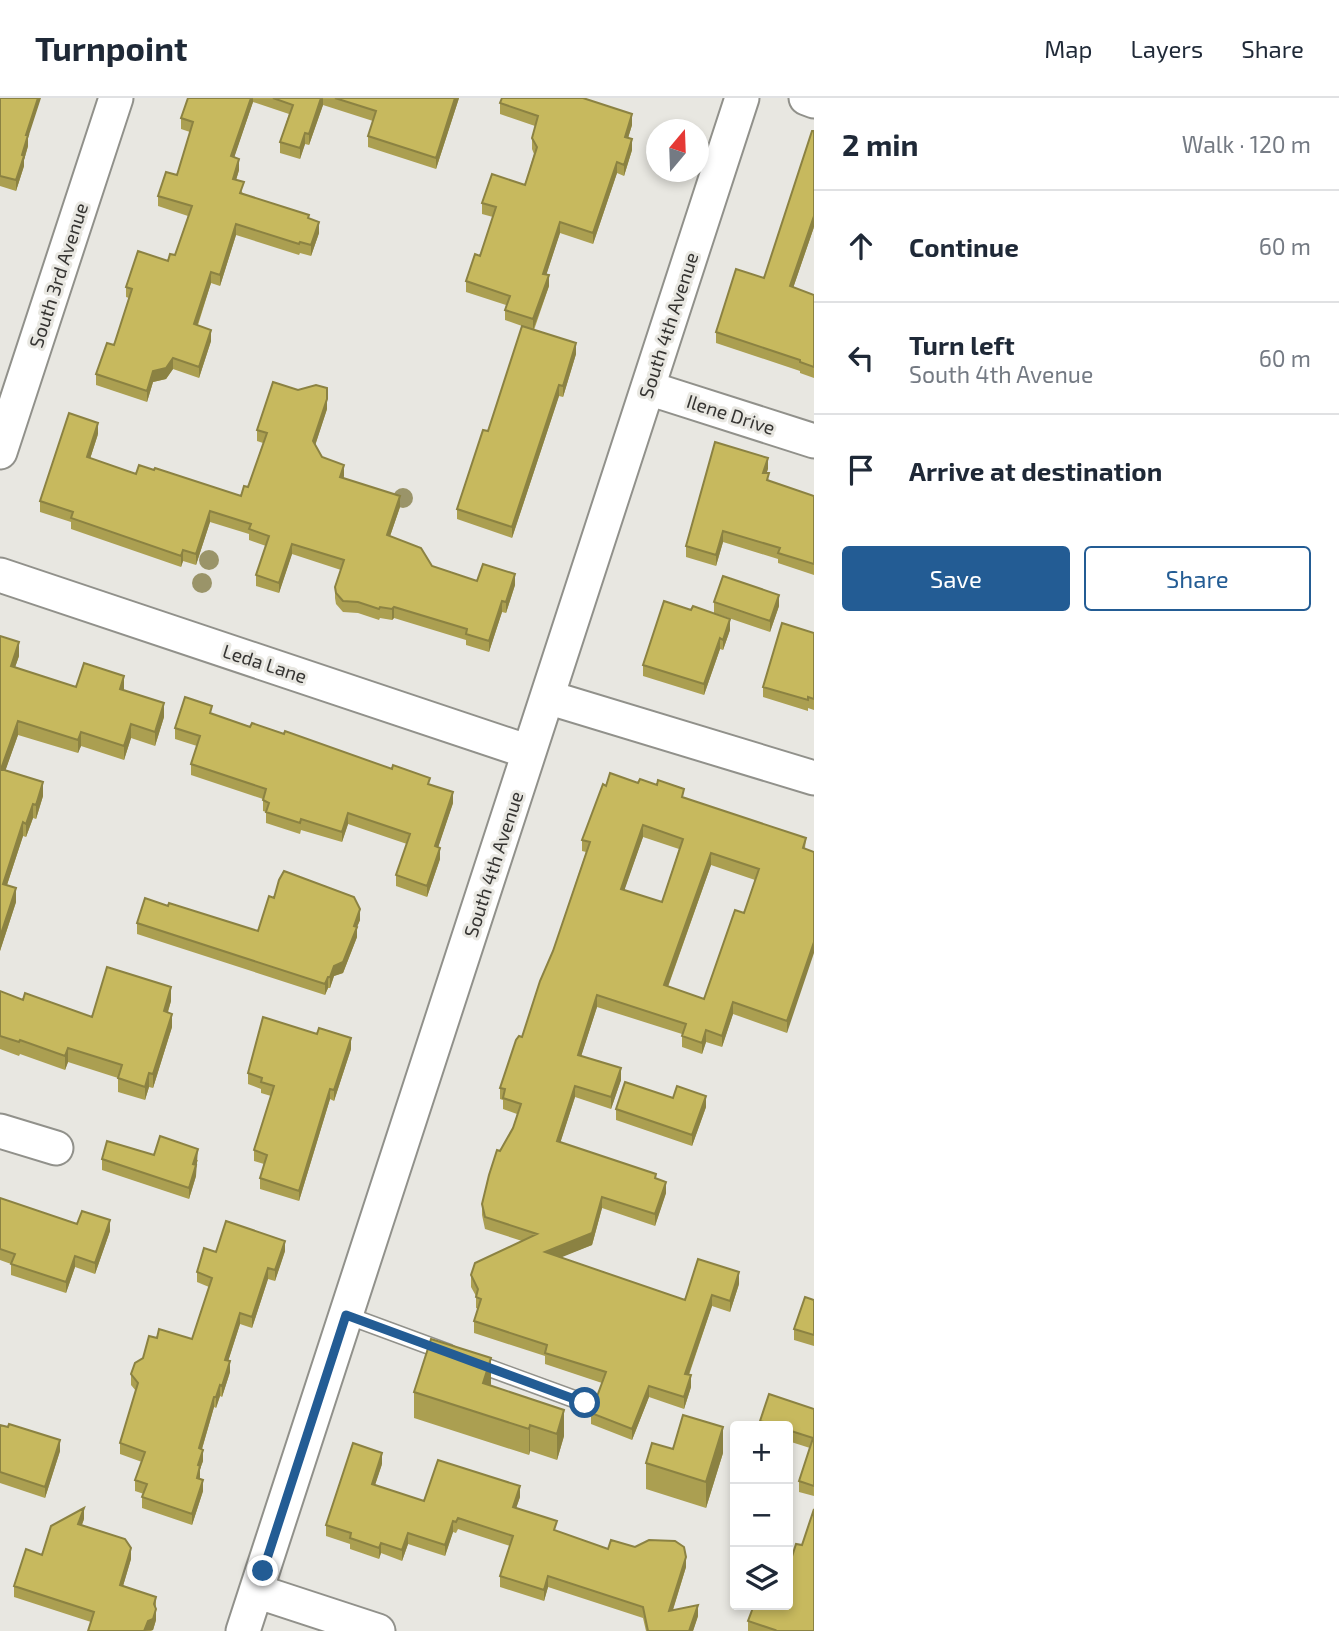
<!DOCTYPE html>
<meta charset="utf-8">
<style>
:root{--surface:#fff;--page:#f6f6f7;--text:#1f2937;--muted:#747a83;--line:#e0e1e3;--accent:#235c94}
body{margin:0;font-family:"Exo 2",sans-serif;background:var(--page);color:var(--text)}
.controls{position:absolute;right:21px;bottom:21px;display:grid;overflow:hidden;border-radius:7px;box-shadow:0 4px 10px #0003}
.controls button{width:63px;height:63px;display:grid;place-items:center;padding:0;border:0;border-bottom:2px solid var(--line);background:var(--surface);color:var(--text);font:35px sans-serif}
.compass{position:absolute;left:646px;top:21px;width:63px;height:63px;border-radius:50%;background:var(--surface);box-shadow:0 4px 10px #0003;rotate:19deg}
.stop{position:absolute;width:21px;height:21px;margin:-16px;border:5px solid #235c94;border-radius:50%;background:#fff}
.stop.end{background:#235c94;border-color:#fff;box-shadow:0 2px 7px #0008}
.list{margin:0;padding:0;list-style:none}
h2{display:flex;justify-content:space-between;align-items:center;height:91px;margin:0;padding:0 28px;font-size:30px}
h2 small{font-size:23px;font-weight:400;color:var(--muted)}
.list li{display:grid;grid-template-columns:46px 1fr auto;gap:21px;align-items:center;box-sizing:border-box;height:112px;padding:0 28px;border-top:2px solid var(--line)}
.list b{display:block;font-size:26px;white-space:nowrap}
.list p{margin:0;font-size:23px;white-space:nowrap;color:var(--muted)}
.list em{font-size:23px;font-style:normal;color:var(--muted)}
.actions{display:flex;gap:14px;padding:21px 28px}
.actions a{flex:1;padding:16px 0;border:2px solid var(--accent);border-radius:7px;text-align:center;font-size:24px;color:var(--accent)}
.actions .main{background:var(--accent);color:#fff}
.icon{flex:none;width:38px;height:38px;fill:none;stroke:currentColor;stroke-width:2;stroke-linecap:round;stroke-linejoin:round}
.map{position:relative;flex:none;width:814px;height:1533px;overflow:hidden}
header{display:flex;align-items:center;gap:42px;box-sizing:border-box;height:98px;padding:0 35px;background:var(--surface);border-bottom:2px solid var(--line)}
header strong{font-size:33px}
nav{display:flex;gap:38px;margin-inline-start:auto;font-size:24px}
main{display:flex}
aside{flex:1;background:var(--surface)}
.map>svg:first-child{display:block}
</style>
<header>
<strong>Turnpoint</strong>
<nav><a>Map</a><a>Layers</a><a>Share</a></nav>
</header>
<main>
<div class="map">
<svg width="814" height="1533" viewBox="0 0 814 1533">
<rect width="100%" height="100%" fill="#e8e7e1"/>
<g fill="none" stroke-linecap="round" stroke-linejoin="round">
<!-- lane casing -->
<g stroke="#91918b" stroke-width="19">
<path id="lane" d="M346 1217 449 1255
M473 1264 585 1305"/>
</g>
<!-- street casing -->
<g stroke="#91918b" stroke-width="37">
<path id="street" d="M806 0 814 3
M648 290 814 343
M0 354 116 0
M0 477 529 654
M547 599 814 680
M0 1033 56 1050
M256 1493 378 1533
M243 1533 742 0"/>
</g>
<!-- lane -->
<use href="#lane" stroke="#fff" stroke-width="16"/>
<!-- street -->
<use href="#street" stroke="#fff" stroke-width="33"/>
</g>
<!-- trees -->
<g fill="#9a9469">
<circle cx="403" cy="400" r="10"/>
<circle cx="209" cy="462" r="10"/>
<circle cx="202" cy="485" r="10"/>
</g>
<!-- wall -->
<path fill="#ab9f51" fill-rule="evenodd" d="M0 0 28 40V48L24 62V68L16 93 0 88Z
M188 0H459L436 71 368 49V38L373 23 323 7 309 47 305 46 300 61 280 55V44L289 16 253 4 234 59 239 72 236 82 243 96 309 121 319 135 311 158 300 155 299 157 236 137 220 188 211 185 198 227 211 243 199 280 173 271 166 281 153 284 147 304 96 287V276L114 247 129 200 126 199V189L168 163 175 157 188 118 158 108V98L177 77 190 34 181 31V20Z
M500 5 632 27 628 40 632 52 624 78 617 75 593 146 560 135 546 177 549 188 534 232 576 256 563 299 559 298 512 440 457 421V411L488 333 522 228 505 222V212L506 207 466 194V183L480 158 493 119 482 116V105L525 87 534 56 532 51V40L535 28 500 16Z
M814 129 793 190 814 197V280L800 275V273L716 245V234L764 180Z
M327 311 315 347 322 359 344 378 343 380 400 409 390 438 432 468 477 483 515 487 506 515 502 514 489 554 466 547V542L394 520 392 522 380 520 379 522 358 515 343 514 336 506 335 500V489L341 472 292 456 279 495 256 488V477L266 448 249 442V436L210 424 196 467 183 463 181 469 71 431V424L40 414V403L98 336 90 361 136 376 154 372 241 398 248 389 263 345 257 343V332Z
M768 371 766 375 769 383 814 398V477L778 465V461L723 444 716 468 686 459V448Z
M714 504 779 508 770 534 714 515Z
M730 532 723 552 720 551 704 597 643 578V567Z
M814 535V612L808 610V613L763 599V589Z
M0 538 19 558 15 569 76 589 124 592 164 619 155 648 131 640 124 662 81 648 78 655 18 637 5 673 43 698 36 721 33 720 26 739 23 738 7 787 16 804 0 853Z
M212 616 430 686 453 705 438 749 440 761 427 799 396 788V777L407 746 348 726 342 744 301 732 300 736 266 725V714L263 713V701L191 677V666L197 648 175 641V630Z
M684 700 806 740 787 935 733 916 722 949 706 944 702 956 682 949V936L597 909 581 958 621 982 611 1011 575 999 560 1045 656 1080 666 1095 655 1128 602 1110 592 1147 560 1159 685 1202 739 1186 730 1214 712 1208 689 1277 691 1289 684 1311 649 1299 632 1342 591 1326V1315L602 1285 545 1266V1258L474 1235V1223L478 1211 476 1210V1198L471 1189V1177L522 1143 485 1131 482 1117V1106L500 1053 513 1030 517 1016 503 1011V1002L500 1001V990L522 939 553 853 586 754 582 753V742ZM643 739 679 751 662 804 624 792ZM711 767 755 782 744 815 704 901 668 889Z
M168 808 258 833 360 822 357 829V839L343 875 334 878 330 890H328L325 897 137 836V825Z
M0 893 23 902 92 919 171 903 168 914 172 929 153 990 149 989 145 1002 118 994V980L68 964 65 972 20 956 19 958 0 951Z
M351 951 334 1003 330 1001 299 1103 260 1091V1080L264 1066 254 1063V1052L271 998 261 995V991L248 986V975Z
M673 1000 706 1009 692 1048 616 1022V1011Z
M154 1057 198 1062 196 1067V1078L189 1101 102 1072V1061Z
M0 1100 77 1126 110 1133 95 1176 75 1169 66 1195 11 1177V1166L0 1162Z
M285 1153 275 1183 268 1181 252 1230 240 1226 228 1263 230 1274 222 1299 220 1298 216 1310 214 1309 202 1351 203 1363 200 1371V1381L203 1393 192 1427 142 1410V1399L144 1396 135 1393V1382L142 1364 120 1356V1345L136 1293 131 1287V1276L157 1240 192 1241 209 1189 197 1184V1174L216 1154Z
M814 1202V1248L794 1242V1231Z
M491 1286 490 1288 564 1338 557 1362 530 1353 529 1357 414 1320V1294Z
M814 1311V1398L799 1394V1383L810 1350 788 1343V1328H760V1323Z
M0 1327 60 1353 45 1400 0 1385Z
M673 1351 723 1355 706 1410 646 1391V1365Z
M382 1366 375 1387 424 1403 520 1399 516 1410 557 1433 608 1451 686 1469 673 1512 698 1518 693 1533H646L643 1520 548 1489 544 1503 500 1489V1478L510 1448 458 1431 456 1435 453 1434 445 1458 408 1446 402 1463 381 1455 379 1461 350 1451V1446L326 1438V1427Z
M84 1421 82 1427 131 1461 123 1488 156 1499V1522L153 1532 151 1533H88L91 1524 14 1499V1488L42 1457Z
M802 1447 814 1533H748V1523L788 1507 789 1468Z"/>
<!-- shaded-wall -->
<path fill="#8b8242" d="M38 0H41L28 40V48L24 62V68L16 93V82L26 37Z
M251 0H253V4L231 69V58Z
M321 0H323V7L309 47V36Z
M455 0H459L436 71V60Z
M632 16V27L625 50V39Z
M305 35V46L300 61V50Z
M632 41V52L624 78V67Z
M239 61V72L233 92V81Z
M617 64V75L593 146V135Z
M814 118V129L790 199V188Z
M319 124V135L311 158V147Z
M560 124V135L543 187V176Z
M236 126V137L220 188V177Z
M211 174V185L194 237V226Z
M549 177V188L533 232V221Z
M211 232V243L199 280V269Z
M576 245V256L563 299V288Z
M173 260V271L166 281 153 284 147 304V293L153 273Z
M559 287V298L512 440V429Z
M327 301V311L313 354V343Z
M98 325V336L87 370V359Z
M768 360V371L763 385V375Z
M344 367V378L340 390V379Z
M400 398V409L387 447V437Z
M210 413V424L196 467V456Z
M723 433V444L716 468V457Z
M292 446V456L279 495V485Z
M183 452V463L181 469V458Z
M515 476V487L506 515V504Z
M779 497V508L770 534V523Z
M502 503V514L489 554V543Z
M394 509V520L392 522V511Z
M730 521V532L723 552V542Z
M720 540V551L704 597V586Z
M19 544V558L11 581V568Z
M124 578V592L120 591Z
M164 605V619L155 648V634Z
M18 623V637L1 685V671Z
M131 626V640L124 662V648Z
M81 634V648L78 655V642Z
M43 684V698L36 721V707Z
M453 694V705L435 759V748Z
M33 706V720L26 739V726Z
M348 715V726L342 744V734Z
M23 724V738L3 799V786Z
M643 727V739L621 802V791Z
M440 750V761L427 799V788Z
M711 755V767L664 899V887Z
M16 790V804L0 853V839Z
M360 811V822L357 829V839L343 875 334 878 330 890V879L334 868 354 828Z
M814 844V855L787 935V923Z
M328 879V890L325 897V886Z
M171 889V903L164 926V913Z
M597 897V909L578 968V957Z
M733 904V916L722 949V938Z
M172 916V929L153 990V976Z
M706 932V944L702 956V945Z
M351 940V951L334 1003V992Z
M68 950V964L65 972V958Z
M621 970V982L611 1011V999Z
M149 975V989L145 1002V989Z
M575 988V999L557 1055V1043Z
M330 991V1001L299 1103V1093Z
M706 998V1009L692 1048V1037Z
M198 1051 196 1078 189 1101V1090L193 1066Z
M666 1084V1095L655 1128V1116Z
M602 1099V1110L592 1147 545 1166V1154Z
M110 1122V1133L95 1176V1165Z
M285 1143V1153L275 1183V1172Z
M75 1158V1169L66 1195V1184Z
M268 1170V1181L252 1230V1219Z
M739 1174V1186L730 1214V1203Z
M712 1197V1208L685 1287V1276Z
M240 1215V1226L225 1273V1262Z
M491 1260V1286L483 1311V1285Z
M230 1263V1274L222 1299V1288Z
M691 1277V1289L684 1311V1299Z
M220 1287V1298L216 1310V1299Z
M649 1288V1299L632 1342V1331Z
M214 1299V1309L199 1361V1350Z
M564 1312V1338L557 1362V1336Z
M530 1327V1353L529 1357V1331Z
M723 1329V1355L706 1410V1384Z
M60 1342V1353L45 1400V1389Z
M203 1352V1363L200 1371V1379L197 1390 198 1367Z
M382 1355V1366L372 1396V1386Z
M203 1382V1393L192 1427V1416Z
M520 1388V1399L513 1419V1409Z
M84 1410V1421L78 1436V1426Z
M453 1423V1434L445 1458V1447Z
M408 1435V1446L402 1463V1452Z
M381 1445V1455L379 1461V1450Z
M131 1450V1461L120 1498V1487Z
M686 1459V1469L669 1524V1513Z
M548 1478V1489L544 1503V1492Z
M698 1507V1518L693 1533H689Z
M156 1511V1522L153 1532 144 1533 148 1523Z"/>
<!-- building -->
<path fill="#c7b95e" stroke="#8b8242" stroke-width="2" fill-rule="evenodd" d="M0 0H38L26 37H28L22 57 24 58 16 82 0 78Z
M188 0H251L231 58 239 61 233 81 244 84 240 95 309 117 308 120 319 124 311 147 300 144 299 146 236 126 220 177 211 174 194 226 211 232 199 269 173 260 166 270 153 273 147 293 96 276 107 245 114 247 132 191 126 189 138 153 168 163 170 156 175 157 192 108 158 98 166 74 177 77 193 24 181 20Z
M273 0H321L309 36 305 35 300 50 280 44 293 7Z
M335 0H455L436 60 368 38 376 13Z
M502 0H583L632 16 625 39 632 41 624 67 617 64 593 135 560 124 543 176 549 177 533 221 505 212 510 198 466 183 475 156 480 158 496 109 482 105 492 76 525 87 537 49 532 40 538 18 500 5Z
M812 33H814V118L790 188 814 197V269L800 264V262L716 234 736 171 764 180Z
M522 228 576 245 563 288 559 287 512 429 457 411 483 332 488 333Z
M273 284 298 292 316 287 327 290V301L313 343 322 359 344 367 340 379 400 398 387 437 421 450 432 468 477 483 483 466 515 476 506 504 502 503 489 543 466 536 467 531 394 509 392 511 380 509 379 511 358 504 343 503 336 495 335 489 344 462 292 446 279 485 256 477 269 438 249 431 251 426 210 413 196 456 183 452 181 458 71 420 73 414 40 403 69 315 98 325 87 359 136 376 139 367 154 372 155 370 241 398 244 388 248 389 267 335 257 332Z
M715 344 768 360 763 375H769L767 382 814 398V466L778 455 780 450 723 433 716 457 686 448Z
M723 478 779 497 770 523 714 504Z
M664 503 691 512 693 508 730 521 723 542 720 540 704 586 643 567Z
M782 525 814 535V601L808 599V602L763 589Z
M0 538 19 544 11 568 76 589 84 565 124 578 120 591 164 605 155 634 131 626 124 648 81 634 78 642 18 623 1 671 43 684 36 707 33 706 26 726 23 724 3 786 16 790 0 839Z
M185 599 212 608 210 615 250 629 252 625 284 636 285 633 392 671 393 667 430 680 428 686 453 694 435 748 440 750 427 788 396 777 410 736 348 715 342 734 301 721 300 725 266 714 269 705 263 702 266 691 191 666 200 638 175 630Z
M610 675 638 685 640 681 657 687 658 682 684 691 682 699 806 740 803 750 814 754V844L787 923 733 904 722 938 706 932 702 945 682 938 686 926 597 897 578 957 621 970 611 999 575 988 557 1043 656 1076 655 1080 666 1084 655 1116 602 1099 592 1135 545 1154 685 1202 698 1161 739 1174 730 1203 712 1197 685 1276 691 1277 684 1299 649 1288 632 1331 591 1315 606 1274 545 1255 547 1247 474 1223 481 1201 476 1199 478 1191 471 1177 475 1165 537 1136 485 1119 482 1106 489 1077 497 1052 500 1053 513 1030 521 1006 503 1000 505 991 500 990 516 942 519 938 522 939 540 883 553 853 590 744 582 742 603 686 606 688ZM643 727 683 741 662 804 621 791ZM711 755 759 771 744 815 735 812 704 901 664 887Z
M284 773 354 799 360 811 354 828 357 829 343 864 334 868 330 879H328L325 886 137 825 145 800 168 808 169 805 258 833 269 798 274 800 279 782Z
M107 869 171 889 164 913 172 916 153 976 149 975 145 989 118 980 122 967 68 950 65 958 20 942 19 944 0 938V893L23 902 25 895 92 919Z
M263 919 317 936 319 930 351 940 334 992 330 991 299 1093 260 1080 267 1057 254 1052 274 988 261 984 262 980 248 975Z
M625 984 673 1000 677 988 706 998 692 1037 616 1011Z
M160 1038 198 1051 193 1066 196 1067 189 1090 102 1061 107 1043 154 1057Z
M0 1100 77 1126 82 1113 110 1122 95 1165 75 1158 66 1184 11 1166 15 1156 0 1151Z
M226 1123 285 1143 275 1172 268 1170 252 1219 240 1215 225 1262 230 1263 222 1288 220 1287 216 1299H214L199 1350 203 1352 198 1367 200 1368 197 1380 203 1382 192 1416 142 1399 147 1386 135 1382 145 1354 120 1345 138 1285 131 1276 135 1265 143 1260 149 1238 157 1240 159 1231 192 1241 212 1180 197 1174 204 1150 216 1154Z
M805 1199 814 1202V1237L794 1231Z
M431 1241 491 1260 483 1285 564 1312 557 1336 530 1327 529 1331 414 1294Z
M769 1296 814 1311V1388L799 1383 813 1340 788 1332V1328H777L760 1323Z
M683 1317 723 1329 706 1384 646 1365 652 1345 673 1351Z
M9 1326 60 1342 45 1389 0 1374V1327L8 1329Z
M353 1345 382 1355 372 1386 424 1403 438 1362 520 1388 513 1409 557 1423 554 1432 608 1451 611 1442 635 1449 649 1442 675 1443 684 1449 686 1459 669 1513 698 1507 689 1533H648L643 1509 548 1478 544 1492 500 1478 513 1438 458 1420 456 1424 453 1423 445 1447 408 1435 402 1452 381 1445 379 1450 350 1440 351 1435 326 1427Z
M84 1410 78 1426 125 1441 131 1450 120 1487 156 1499 154 1506 156 1511 153 1521 148 1523 144 1533H88L94 1514 14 1488 26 1451 42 1457 51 1428Z
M814 1411V1533H774L775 1532 748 1523 754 1507H788V1467L789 1468 796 1446 802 1447Z"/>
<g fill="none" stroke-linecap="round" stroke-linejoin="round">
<!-- route -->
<path stroke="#235c94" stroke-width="9" d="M263 1473 346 1217 585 1305"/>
</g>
<g text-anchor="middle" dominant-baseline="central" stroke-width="6" stroke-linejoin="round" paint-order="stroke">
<!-- street labels -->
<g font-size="19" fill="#353432" stroke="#e8e7e1">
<text transform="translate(58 177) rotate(-72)">South 3rd Avenue</text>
<text transform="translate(668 227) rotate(-72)">South 4th Avenue</text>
<text transform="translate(731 316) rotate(18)">Ilene Drive</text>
<text transform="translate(265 565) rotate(18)">Leda Lane</text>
<text transform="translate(493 766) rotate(-72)">South 4th Avenue</text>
</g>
</g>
</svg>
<div class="controls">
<button>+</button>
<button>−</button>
<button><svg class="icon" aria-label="layers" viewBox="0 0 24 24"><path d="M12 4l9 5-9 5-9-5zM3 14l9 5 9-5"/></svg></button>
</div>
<svg class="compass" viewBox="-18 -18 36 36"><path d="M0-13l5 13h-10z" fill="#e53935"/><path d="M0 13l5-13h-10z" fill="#747a83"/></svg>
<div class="stop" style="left:585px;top:1305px"></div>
<div class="stop end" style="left:263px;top:1473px"></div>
</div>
<aside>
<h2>2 min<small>Walk · 120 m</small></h2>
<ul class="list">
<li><svg class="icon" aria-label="ahead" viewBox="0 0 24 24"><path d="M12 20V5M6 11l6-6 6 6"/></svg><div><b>Continue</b></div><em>60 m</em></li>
<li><svg class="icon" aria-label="left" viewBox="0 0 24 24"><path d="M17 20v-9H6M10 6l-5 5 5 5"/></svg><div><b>Turn left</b><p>South 4th Avenue</p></div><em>60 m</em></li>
<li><svg class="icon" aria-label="arrive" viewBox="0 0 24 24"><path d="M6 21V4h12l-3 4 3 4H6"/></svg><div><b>Arrive at destination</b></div></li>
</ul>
<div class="actions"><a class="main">Save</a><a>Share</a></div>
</aside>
</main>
